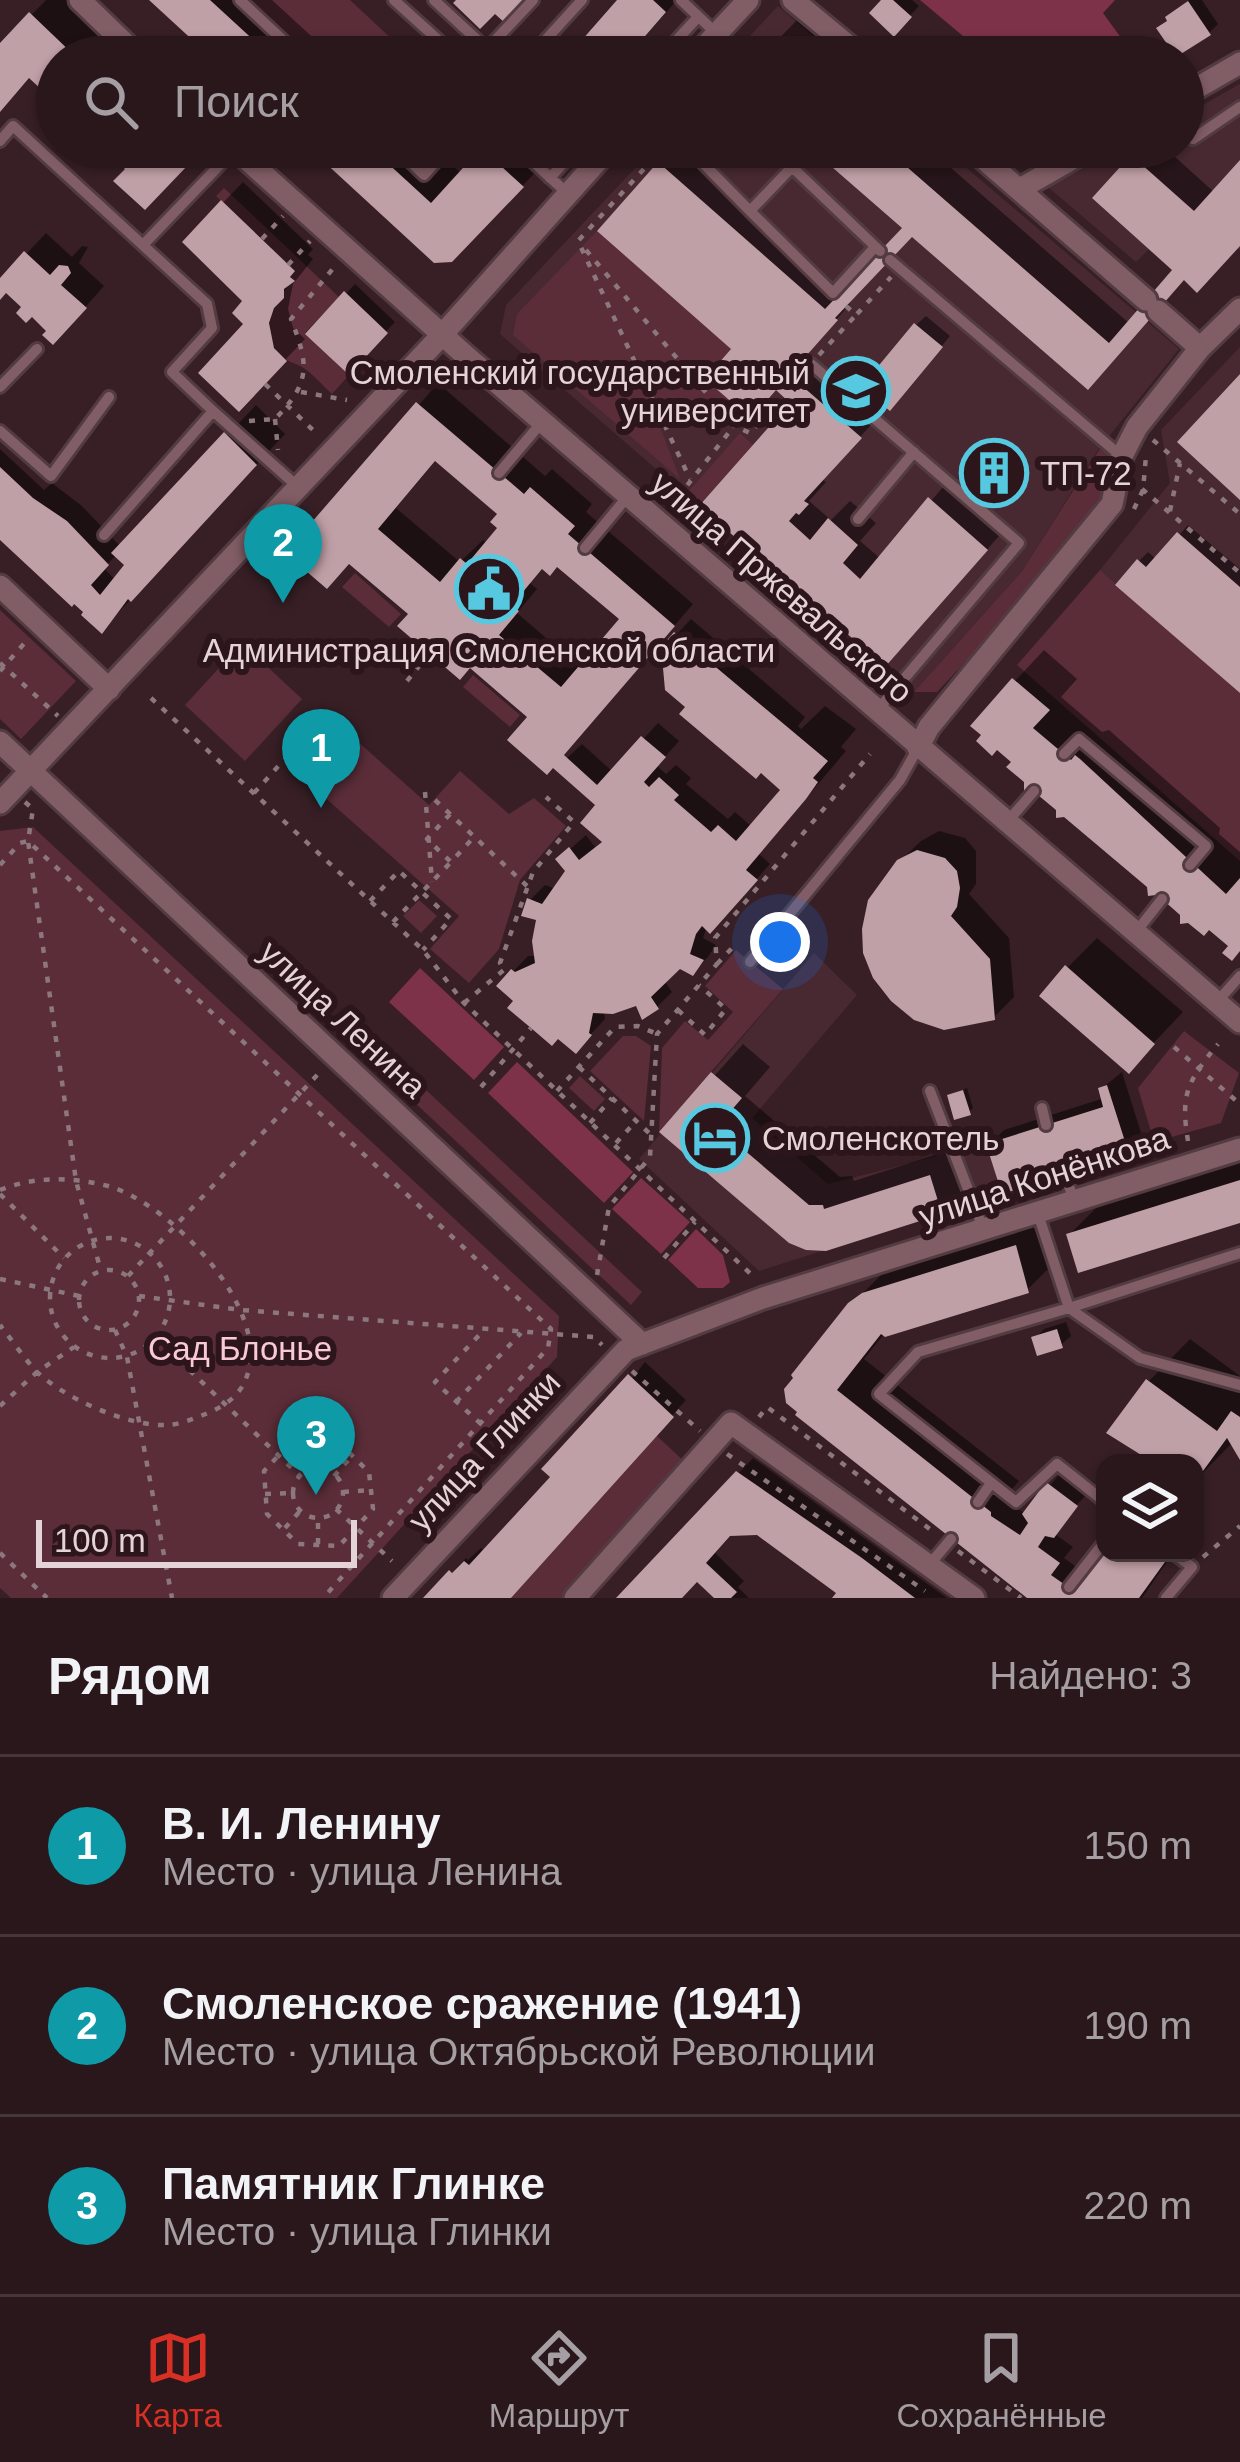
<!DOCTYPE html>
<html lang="ru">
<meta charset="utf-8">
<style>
:root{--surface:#29171c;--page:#312025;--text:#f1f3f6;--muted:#a59fa3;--line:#45363b;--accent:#d93025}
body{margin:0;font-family:Arial,sans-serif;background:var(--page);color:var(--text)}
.controls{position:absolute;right:36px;bottom:36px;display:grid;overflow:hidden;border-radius:24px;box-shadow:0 3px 9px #0004}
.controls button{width:108px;height:108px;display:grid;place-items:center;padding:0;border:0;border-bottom:3px solid var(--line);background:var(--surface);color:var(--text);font:60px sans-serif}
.scale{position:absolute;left:36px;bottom:30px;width:321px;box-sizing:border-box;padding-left:12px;border:6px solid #e4d3d7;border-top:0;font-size:33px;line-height:42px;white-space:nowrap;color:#e4d3d7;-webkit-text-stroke:9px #2c151b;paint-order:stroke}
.you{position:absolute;left:780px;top:942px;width:42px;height:42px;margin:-30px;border:9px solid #fff;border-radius:50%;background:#1a73e8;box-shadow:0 0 0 18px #1a73e833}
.badge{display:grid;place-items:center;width:78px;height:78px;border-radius:50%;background:var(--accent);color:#fff;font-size:39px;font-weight:700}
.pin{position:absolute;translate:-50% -99px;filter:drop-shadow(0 3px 6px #0008)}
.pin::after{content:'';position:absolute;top:63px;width:42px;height:36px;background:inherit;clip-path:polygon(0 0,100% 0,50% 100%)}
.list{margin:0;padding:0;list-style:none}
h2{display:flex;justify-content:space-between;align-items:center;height:156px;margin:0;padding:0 48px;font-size:51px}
h2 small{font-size:39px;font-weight:400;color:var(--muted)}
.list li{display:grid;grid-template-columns:78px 1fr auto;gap:36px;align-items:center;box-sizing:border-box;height:180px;padding:0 48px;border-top:3px solid var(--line)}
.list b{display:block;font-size:45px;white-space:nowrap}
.list p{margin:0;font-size:39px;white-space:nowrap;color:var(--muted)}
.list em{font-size:39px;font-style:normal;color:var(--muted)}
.icon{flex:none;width:66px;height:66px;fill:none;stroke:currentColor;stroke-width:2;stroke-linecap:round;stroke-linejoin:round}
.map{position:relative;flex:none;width:1240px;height:1598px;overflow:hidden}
.search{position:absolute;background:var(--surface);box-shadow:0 3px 9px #0004;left:36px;right:36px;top:36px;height:132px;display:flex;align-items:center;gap:30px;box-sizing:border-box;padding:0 42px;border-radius:66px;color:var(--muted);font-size:45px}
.sheet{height:696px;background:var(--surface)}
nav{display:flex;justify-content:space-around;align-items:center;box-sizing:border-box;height:168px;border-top:3px solid var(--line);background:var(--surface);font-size:33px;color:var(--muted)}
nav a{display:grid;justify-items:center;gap:6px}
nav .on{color:var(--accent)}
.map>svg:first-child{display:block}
</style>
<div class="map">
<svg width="1240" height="1598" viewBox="0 0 1240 1598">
<rect width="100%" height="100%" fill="#371f25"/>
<!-- built -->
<path fill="#482931" d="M778 6 837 57H730Z
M1240 84V250L1237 248 1197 293 1149 249 1136 262 1048 187 1126 147H1183V116Z
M655 147H942L1179 349 1098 450 1022 571 914 692 828 617 822 623 776 586 761 570 765 563 500 334 506 305Z
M1240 347V693L1100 570 1170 483 1161 430Z
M814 953 857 995 752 1118 828 1184 986 1144 1002 1194 759 1271 639 1159Z"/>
<!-- green -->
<path fill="#5b2d39" d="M245 0H350L411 57H306Z
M224 188 339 297 305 333 349 375 332 394C323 386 313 374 302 367 293 362 284 361 277 351 260 329 274 297 294 281L290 277 295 271 216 196Z
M597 231 731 349 706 379 729 400 653 409 680 479 513 335 517 314Z
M740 433 753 445 702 502 689 491Z
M1101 447 1114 460 1099 506 1019 605 937 692H914L1022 571Z
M1100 570 1240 693V861L1017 665Z
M355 573 401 614 389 627 342 587Z
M0 610 76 681 21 739 0 719Z
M242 643 302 699 245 761 185 705Z
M473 675 520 715 510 727 463 687Z
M347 732 429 805 460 771 509 814 534 798 566 826 520 880 499 949 469 983 430 949 459 916 305 780Z
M33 827 559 1316 557 1357 337 1598H11L0 1588V831Z
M419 900 437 916 421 933 403 916Z
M736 950 783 989 659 1132 662 1048 685 1021 708 1040 733 1012 705 986Z
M1184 1031 1239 1073 1221 1123 1154 1142 1138 1088Z
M623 1036H636L651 1046 644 1121 590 1071Z
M379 1046 642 1292 631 1305 367 1058Z
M580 1076 605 1099 594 1111 569 1088Z
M657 1436 687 1464 564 1598H511Z"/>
<!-- forest -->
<path fill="#7d3249" d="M920 0H1115L1103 13 1135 57H988Z
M420 968 504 1047 474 1080 389 1002Z
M517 1062 633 1172 604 1203 488 1093Z
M641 1178 690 1222 661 1254 612 1209Z
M696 1229 723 1255 730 1282 723 1288H698L668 1260Z"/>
<!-- shadow -->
<path fill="#0007" fill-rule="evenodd" d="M46 0H77L137 57H57V100L31 76 0 109V47Z
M154 0H272L334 57H216Z
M621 0H677L627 57H571Z
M885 0H912L919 6 894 32Z
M1189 0H1202L1218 24 1209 33 1168 17Z
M799 18 834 48 827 57H761Z
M958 45 971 57H947Z
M106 147H202L145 206 129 169Z
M313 147H432L462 174 487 147H542L551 156 482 228Z
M814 147H927L1130 324 1177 270 1096 198 1143 147H1164L1215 193 1240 164V243L1185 278 1108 366 912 233 848 301 850 304 788 375 791 378 806 364 816 373 823 367 879 416 822 479 826 482 809 501 831 520 850 501 876 523 860 541 881 559 950 479 1006 528 905 643 770 564 794 402 736 349 660 164 675 149 842 296 906 228Z
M243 182 313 249 308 255 313 259 293 284 288 309 293 328 305 339 239 408 247 301 186 241Z
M46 233 72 257 82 246 88 247 79 263 104 286 73 321 50 330 6 289 0 293V282Z
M355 284 395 322 349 371 309 333Z
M926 316 950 336 899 398 916 325Z
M438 383 545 476 552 469 592 504 586 512 693 604 567 751 350 561 289 553ZM437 459 502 513V528L488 545 483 540 460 562 396 508ZM557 564 623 619 581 668 517 613 537 589 530 583 544 567Z
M256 405 285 434 102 630 97 601 0 535V449L44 490 52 483 82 506 121 547ZM117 554 128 565 115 580 104 568Z
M999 445 1022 465 1009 481 976 471Z
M1188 525 1240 569V689L1139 561 1148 552 1157 560Z
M691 619 805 717 798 726 801 729 825 706 856 729 841 747 846 751 759 854 770 864 725 915 707 926 703 938 716 945 708 957 693 972 680 965 664 980 672 992 657 1007 638 1002 604 1010 605 1019 590 1035 517 1001 500 985 528 956H537L539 918 530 900 545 885 556 889 569 870 559 859 586 835 595 847 605 840 600 805 567 758 582 744 613 772 658 723 679 741 657 766 666 774 676 765 691 778 686 784 728 819 735 812 752 827 793 781 689 706 671 663 659 653Z
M1044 650 1077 679 1061 697 1102 732 1109 730 1220 828 1219 834 1240 852V948L1210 926 1183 914 1058 808 974 725Z
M939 831 965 838 976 851V884L969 894 1009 938 1014 997 994 1017 899 862 921 841Z
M1097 938 1183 1012 1128 1070 1068 967Z
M743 1044 770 1067 745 1096 840 1177 852 1176 854 1181 960 1147 971 1182 941 1212 818 1247 664 1132Z
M1122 1072 1142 1136 1127 1151 989 1145 1004 1130 1104 1098 1101 1089Z
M967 1088 973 1108 969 1112 950 1096Z
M1240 1161V1220L1069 1235 1099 1205Z
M1045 1217 1057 1260 1027 1290 884 1334 864 1359 1019 1481 1003 1500 1026 1514 1068 1464 1096 1484 1052 1532 1073 1547 1064 1558 1086 1574 1105 1550V1553H1173L1142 1598H1032L799 1415 851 1305 882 1274 896 1264Z
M1066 1322 1071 1336 1061 1345 1035 1338 1044 1329Z
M1190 1339 1240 1376V1453L1233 1442 1195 1481V1463L1149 1381Z
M645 1362 686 1400 508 1598H427L466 1558 468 1560 481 1548 485 1552 554 1477Z
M753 1458 947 1598H836L840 1593 758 1532 730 1533 713 1551 744 1581 738 1587 749 1598H718L697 1578 679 1598H620Z"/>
<!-- building -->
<path fill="#c0a0a7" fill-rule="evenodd" d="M149 0H210L272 57H211Z
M456 0H528L505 23 495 14 480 29 453 3Z
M617 0H653L666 12 627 57H567Z
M881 0H893L912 17 894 37 869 13Z
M1188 1 1211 35 1176 57 1156 28 1167 21 1165 17Z
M29 12 76 57H57V104L29 78 0 112V43Z
M767 45 781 57H757Z
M102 147H171L189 164 145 210 113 181 125 169Z
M308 147H370L431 203 481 148 524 187 452 262 434 263Z
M718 147H748L735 162Z
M809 147H884L1109 343 1172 270 1092 198 1131 155 1194 211 1240 160V246L1197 293 1184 280 1088 390 912 237 835 318 838 320 783 382 795 392 801 385 862 438 804 501 809 504 799 515 796 513 789 521 810 540 828 518 858 545 843 563 860 579 928 497 988 550 885 667 828 617 822 623 776 586 761 570 766 564 699 506 790 403 776 390 751 419 705 379 731 349 597 231 658 162 825 309 902 228Z
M221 200 295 271 290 277 295 281 284 289V298L274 308 269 323 274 348 287 361 239 412 198 373 243 324 232 313 242 301 182 242Z
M24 251 50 275 59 265 68 266 71 273 61 285 87 308 53 345 42 335 46 331 32 317 26 323 16 313 21 307 6 293 0 300V278Z
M344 291 388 333 349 375 305 334Z
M914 323 943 347 890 411 861 387Z
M1240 374V500L1177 442Z
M416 402 524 494 530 487 575 526 568 534 675 626 564 755 597 785 641 736 666 757 644 782 649 787 659 777 679 795 674 800 711 832 718 825 736 841 780 790 761 773 756 779 679 714 685 707 665 690 663 668 667 663 655 654 674 632 828 761 813 778 818 782 806 799 746 870 758 880 710 934 702 926 696 934 690 954 704 960 693 976 680 969 651 997 659 1009 642 1020 636 1006 613 1014 593 1013 589 1033 592 1035 576 1054 558 1039 552 1046 531 1028 507 1008 513 1001 496 986 511 969 515 972 535 963 532 941 536 920 521 916 527 898 542 904 565 871 555 859 569 847 579 860 602 842 580 823 595 805 553 768 547 775 507 740 527 717 470 668 460 680 397 626 408 614 349 564 327 589 285 553ZM435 461 497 514 490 522 497 528 467 564 460 558 440 582 378 529ZM557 567 619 619 561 687 499 635 519 611 512 605 542 569 550 576Z
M224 432 257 465 131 602 128 599 102 634 81 615 83 612 74 604 72 607 0 540V467L33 498 67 521 109 565 91 585 100 595 124 565 111 553Z
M987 453 1015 476 1000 494 972 471Z
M1177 532 1240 587V693L1115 585 1137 559 1146 567Z
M1012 678 1050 710 1033 728 1071 760 1075 755 1080 759 1226 894 1240 878V951L1232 961 1222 953 1228 946 1209 930 1204 936 1188 923 1180 924V915L1162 899 1156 895 1148 896 1147 887 1064 817 1056 818V810L1032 790H1024V782L1006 767 1011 762 997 750 992 756 976 741 981 735 970 726Z
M917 850 945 858 957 871 960 888 957 907 951 916 990 959 995 1020 944 1030 914 1020 891 1001 873 978 863 953 862 929 868 900 897 860Z
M1065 965 1155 1044 1129 1074 1039 996Z
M711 1072 742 1098 717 1127 809 1205H823L824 1209 930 1175 942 1214 826 1251 806 1250 789 1243 659 1132Z
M1107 1085 1129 1154 1002 1194 986 1144 1103 1107 1098 1088Z
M963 1090 971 1115 954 1120 947 1095Z
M1240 1180V1223L1078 1273 1066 1234Z
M1016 1245 1029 1293 885 1337 881 1334 837 1390 991 1512V1516L1020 1535 1028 1523 1022 1514 1046 1482 1078 1506 1054 1538 1045 1536 1038 1547 1060 1563 1051 1575 1071 1589 1105 1545V1553H1153L1165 1562 1139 1598H1027L795 1415 797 1412 786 1403 784 1389 793 1378 791 1375 848 1303 862 1293Z
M1057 1329 1063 1348 1037 1356 1031 1337Z
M628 1374 674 1417 511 1598H423L449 1570 452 1573 464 1561 469 1565 528 1501 550 1477 541 1469Z
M1146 1379 1217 1431 1231 1411 1240 1417V1460L1227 1438 1195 1482V1463H1154L1106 1433Z
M736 1471 862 1558 915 1598H832L836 1593 757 1535 730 1536 706 1563 737 1592 731 1598H714L697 1582 682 1598H616Z"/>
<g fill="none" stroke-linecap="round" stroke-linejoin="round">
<!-- lane casing -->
<g stroke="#533c41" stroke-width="16">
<path id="lane" d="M240 0 301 57
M394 0 457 57
M434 0 487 49 479 57
M681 0 717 34
M487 49 533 0
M530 57 582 0
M661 57 698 17
M1183 136 1193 139 1240 107
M0 141 13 126 207 304 212 328 172 372 213 411
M395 147 424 175 449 147
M517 147 567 193
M687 147 750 211
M550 178 578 147
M143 245 235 149
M875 247 833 293 750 211 792 167 880 251
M890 260 1121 456
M811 364 1019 543 876 712
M0 387 37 349
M0 431 51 476 109 397
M499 473 542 422
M858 519 914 452
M104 535 213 411 297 486
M585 548 628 496
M1064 754 1079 739 1206 846 1190 865
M1008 821 1034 791
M1136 932 1162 899
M750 962 900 780 918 748
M1217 1002 1240 976
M930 1091 983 1228
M1042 1108 1046 1125
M1064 1174 1074 1199
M1038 1214 1069 1308 1240 1253
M978 1502 991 1483
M1105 1502 1057 1464 1016 1502 879 1394 918 1352 1069 1308 1140 1358 1240 1385
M930 1564 951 1539
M1069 1587 1105 1541
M1166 1598 1192 1567 1173 1553"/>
</g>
<!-- street casing -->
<g stroke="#533c41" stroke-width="27">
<path id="street" d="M80 0 139 57
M793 0 862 57
M695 57 748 0
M1183 96 1240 63
M233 147 466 356 1240 1022
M970 147 1146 300
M1020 189 1093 147
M1158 311 1200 348
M0 586 109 689
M0 742 642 1344
M918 748 929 727 1112 504 1122 456 1137 427 1200 348 1240 309
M0 803 442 335 610 147
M393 1598 626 1350 763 1298 1240 1149
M575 1598 731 1423 974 1598"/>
</g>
<!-- path -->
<path stroke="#8b777c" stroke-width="4.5" stroke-dasharray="6 9" stroke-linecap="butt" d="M664 147 578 241 690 479
M262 239 283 216
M586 250 734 426 750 433 783 397
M288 265 310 241
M846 306 856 315 891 277
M819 355 856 315
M265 384 316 433
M790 388 799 377
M301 392 347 400
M659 413 717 405
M275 419 278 450
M249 421 275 419C311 382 309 365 291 319L336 265
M1153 440 1240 514
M1142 489 1240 573
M678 497 734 426
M1134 509 1143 490 1146 456
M1170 511 1180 463
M0 663 58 716
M0 671 28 639
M407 681 429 654
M151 698 423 950 464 1003 755 1278
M425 792 432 882
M254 793 333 706
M435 800 527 886
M25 802 33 809 28 841 76 1181 101 1271
M450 814 427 839 451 862 474 837
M0 865 20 843 28 841 551 1329 548 1348 323 1598
M370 901 399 871 451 919 423 950
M393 922 451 862
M717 964 733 947 738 951
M464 1003 505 969 500 963 533 872 574 822 546 797
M678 1010 705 1035 726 1009 699 985
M1174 1047 1240 1104
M579 1067 649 1133
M481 1087 531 1028
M557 1091 615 1027 638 1026 657 1034
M590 1123 612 1098
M1188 1141C1180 1093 1188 1081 1218 1044
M616 1143 636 1121
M0 1190C35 1176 72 1177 108 1186 170 1203 276 1312 245 1381 237 1399 219 1409 203 1415 193 1419 178 1425 167 1425 128 1427 61 1397 34 1369 22 1355 11 1339 0 1325
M0 1194 64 1258
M50 1298a60 60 0 1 1 120 0a60 60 0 1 1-120 0Z
M664 1258 695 1222
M79 1300a30 30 0 1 1 60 0a30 30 0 1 1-60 0Z
M597 1275 609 1207 650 1157 657 1034 717 964 715 938 870 754
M128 1276 321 1071
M0 1279 79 1296
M139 1296 241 1310 594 1337 602 1345
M115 1330 127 1357 172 1598
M157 1339 300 1476
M632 1371 700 1431
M456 1402 521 1333
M0 1406 37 1372 74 1347
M759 1417 767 1407 935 1533
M481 1424 435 1382 483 1331
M295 1438H334L369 1472 373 1509 339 1546 298 1544 267 1514 264 1471Z
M316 1438V1468
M727 1454 925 1591
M293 1493a25 25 0 1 1 50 0a25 25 0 1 1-50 0Z
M334 1476 352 1456
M343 1492 371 1490
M265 1494 293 1493
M336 1509 392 1561
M285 1528 301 1510
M318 1544V1517
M958 1551 1021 1598
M0 1553 47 1598
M1203 1557 1240 1526"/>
<!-- lane -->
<use href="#lane" stroke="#815d65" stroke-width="10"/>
<!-- street -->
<use href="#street" stroke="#815d65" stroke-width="21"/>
</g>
<!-- icons -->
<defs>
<g id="university-ring" transform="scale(3.45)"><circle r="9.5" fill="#2c151b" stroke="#56c9e1" stroke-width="1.5"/><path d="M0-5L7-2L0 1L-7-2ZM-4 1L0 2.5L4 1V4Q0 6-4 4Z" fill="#56c9e1"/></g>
<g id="building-ring" transform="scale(3.45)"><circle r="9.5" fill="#2c151b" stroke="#56c9e1" stroke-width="1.5"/><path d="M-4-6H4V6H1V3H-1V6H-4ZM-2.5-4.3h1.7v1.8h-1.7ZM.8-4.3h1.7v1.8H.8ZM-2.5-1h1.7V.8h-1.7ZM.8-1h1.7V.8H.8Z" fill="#56c9e1"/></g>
<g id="civic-ring" transform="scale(3.45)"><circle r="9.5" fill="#2c151b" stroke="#56c9e1" stroke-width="1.5"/><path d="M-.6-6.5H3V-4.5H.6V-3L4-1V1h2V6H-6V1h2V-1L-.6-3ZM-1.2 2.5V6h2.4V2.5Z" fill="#56c9e1"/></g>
<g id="hotel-ring" transform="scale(3.45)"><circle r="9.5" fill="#2c151b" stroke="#56c9e1" stroke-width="1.5"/><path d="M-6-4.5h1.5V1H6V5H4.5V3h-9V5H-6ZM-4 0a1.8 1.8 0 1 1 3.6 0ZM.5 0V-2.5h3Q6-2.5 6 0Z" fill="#56c9e1"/></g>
</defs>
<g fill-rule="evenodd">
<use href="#university-ring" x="856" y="391"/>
<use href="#building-ring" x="994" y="473"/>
<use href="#civic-ring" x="489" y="589"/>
<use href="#hotel-ring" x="715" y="1138"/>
</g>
<g text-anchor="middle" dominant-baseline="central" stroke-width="12" stroke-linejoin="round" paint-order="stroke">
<!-- poi labels -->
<g font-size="33" fill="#e4d3d7" stroke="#2c151b" text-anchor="start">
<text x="810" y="372" text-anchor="end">Смоленский государственный<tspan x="810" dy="38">университет</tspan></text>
<text x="1040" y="473">ТП-72</text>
<text x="489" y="650" text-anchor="middle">Администрация Смоленской области</text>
<text x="762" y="1138">Смоленскотель</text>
</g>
<!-- street labels -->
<g font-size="33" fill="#e4d3d7" stroke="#2c151b">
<text transform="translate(782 587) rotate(41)">улица Пржевальского</text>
<text transform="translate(343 1019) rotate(43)">улица Ленина</text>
<text transform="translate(1044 1177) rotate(-18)">улица Конёнкова</text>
<text transform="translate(484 1451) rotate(-47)">улица Глинки</text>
</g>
<!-- park labels -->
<g font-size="33" fill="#f9cad4" stroke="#2c151b">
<text x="240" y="1348">Сад Блонье</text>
</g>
</g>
</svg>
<div class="controls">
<button><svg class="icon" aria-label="layers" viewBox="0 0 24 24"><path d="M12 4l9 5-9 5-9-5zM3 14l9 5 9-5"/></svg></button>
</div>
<div class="scale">100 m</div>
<div class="you"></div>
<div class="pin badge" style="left:321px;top:808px;background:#0f9aa8">1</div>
<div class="pin badge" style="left:283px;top:603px;background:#0f9aa8">2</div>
<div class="pin badge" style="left:316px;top:1495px;background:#0f9aa8">3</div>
<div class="search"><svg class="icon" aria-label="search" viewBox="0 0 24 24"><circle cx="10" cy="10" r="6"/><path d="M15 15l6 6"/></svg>Поиск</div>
</div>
<section class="sheet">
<h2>Рядом<small>Найдено: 3</small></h2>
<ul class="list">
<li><span class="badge" style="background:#0f9aa8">1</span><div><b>В. И. Ленину</b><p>Место · улица Ленина</p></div><em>150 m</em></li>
<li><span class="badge" style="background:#0f9aa8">2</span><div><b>Смоленское сражение (1941)</b><p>Место · улица Октябрьской Революции</p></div><em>190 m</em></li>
<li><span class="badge" style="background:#0f9aa8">3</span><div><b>Памятник Глинке</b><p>Место · улица Глинки</p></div><em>220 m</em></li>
</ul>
</section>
<nav>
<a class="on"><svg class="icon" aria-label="map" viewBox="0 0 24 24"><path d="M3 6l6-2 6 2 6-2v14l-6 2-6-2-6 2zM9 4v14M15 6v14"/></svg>Карта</a>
<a><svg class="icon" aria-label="directions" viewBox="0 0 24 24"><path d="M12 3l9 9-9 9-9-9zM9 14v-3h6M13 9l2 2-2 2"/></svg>Маршрут</a>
<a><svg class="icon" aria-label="saved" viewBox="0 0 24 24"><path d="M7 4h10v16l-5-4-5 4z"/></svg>Сохранённые</a>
</nav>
